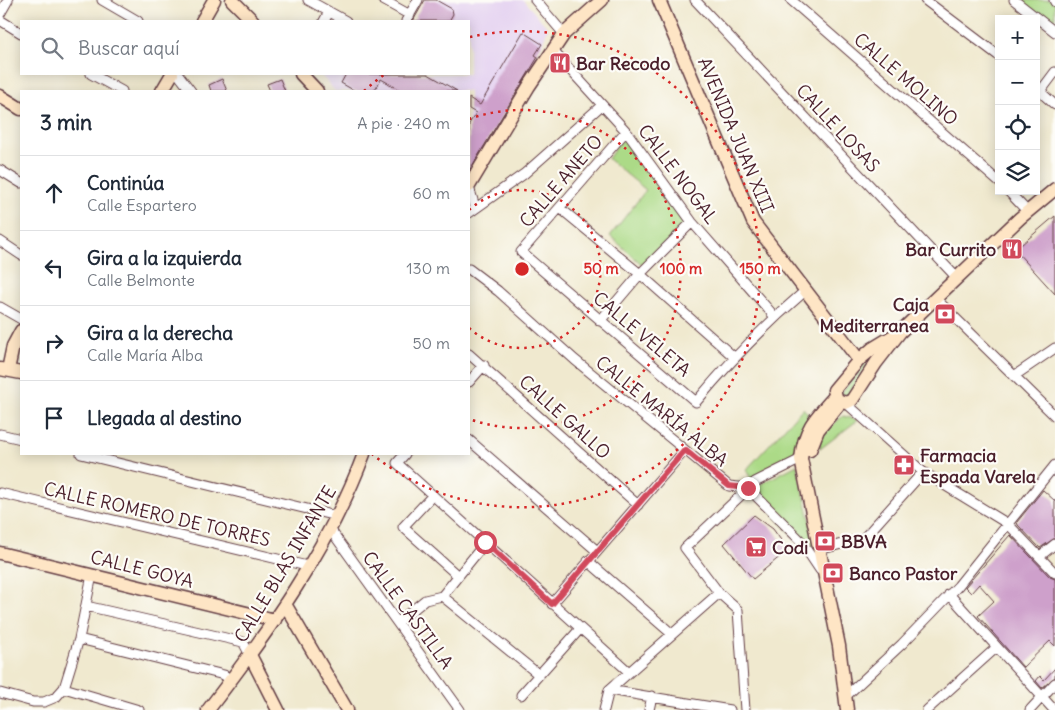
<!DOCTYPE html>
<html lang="es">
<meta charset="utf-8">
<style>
:root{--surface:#fff;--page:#f6f6f7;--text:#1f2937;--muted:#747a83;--line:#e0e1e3}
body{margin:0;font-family:Delius,sans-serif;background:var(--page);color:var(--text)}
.controls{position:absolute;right:15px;top:15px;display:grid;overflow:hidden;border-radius:0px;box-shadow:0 2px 12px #0003}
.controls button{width:45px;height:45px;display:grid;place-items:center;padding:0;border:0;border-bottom:1px solid var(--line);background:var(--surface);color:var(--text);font:25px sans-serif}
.stop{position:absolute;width:15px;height:15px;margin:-11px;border:4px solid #d1495b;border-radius:50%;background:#fff}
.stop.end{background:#d1495b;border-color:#fff;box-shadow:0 1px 5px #0008}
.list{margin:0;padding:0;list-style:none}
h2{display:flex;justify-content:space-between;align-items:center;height:65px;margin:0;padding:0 20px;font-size:21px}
h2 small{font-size:16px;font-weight:400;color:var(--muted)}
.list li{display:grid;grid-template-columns:32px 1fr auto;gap:15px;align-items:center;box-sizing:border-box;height:75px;padding:0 20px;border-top:1px solid var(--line)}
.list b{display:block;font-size:19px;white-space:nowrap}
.list p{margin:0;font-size:16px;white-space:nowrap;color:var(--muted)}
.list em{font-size:16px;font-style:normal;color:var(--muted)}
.icon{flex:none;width:28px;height:28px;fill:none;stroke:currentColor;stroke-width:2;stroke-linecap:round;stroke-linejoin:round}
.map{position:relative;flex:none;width:1055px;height:710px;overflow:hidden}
.search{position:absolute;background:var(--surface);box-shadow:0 2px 12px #0003;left:20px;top:20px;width:450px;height:55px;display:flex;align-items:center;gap:12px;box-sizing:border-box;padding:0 18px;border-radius:0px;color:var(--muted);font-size:19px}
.panel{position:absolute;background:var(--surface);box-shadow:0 2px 12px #0003;left:20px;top:90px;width:450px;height:365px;border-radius:0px}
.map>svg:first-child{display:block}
</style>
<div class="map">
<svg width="1055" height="710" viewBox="0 0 1055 710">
<rect width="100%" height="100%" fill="#fdfcf7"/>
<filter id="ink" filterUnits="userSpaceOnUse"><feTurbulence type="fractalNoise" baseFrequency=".02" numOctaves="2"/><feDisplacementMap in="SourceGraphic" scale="10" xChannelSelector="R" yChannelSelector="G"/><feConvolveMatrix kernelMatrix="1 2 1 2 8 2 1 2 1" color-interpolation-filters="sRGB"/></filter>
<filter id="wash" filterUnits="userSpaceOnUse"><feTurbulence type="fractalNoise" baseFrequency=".0096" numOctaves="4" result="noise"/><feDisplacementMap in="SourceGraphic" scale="20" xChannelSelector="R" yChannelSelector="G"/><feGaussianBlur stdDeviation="1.12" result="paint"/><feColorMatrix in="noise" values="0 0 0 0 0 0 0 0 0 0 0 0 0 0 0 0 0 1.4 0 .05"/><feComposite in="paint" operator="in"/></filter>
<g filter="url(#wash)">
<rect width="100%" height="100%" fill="#f0e9cf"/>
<!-- built -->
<path fill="#e5d3f1" d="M425 0H523L548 28 542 44 469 170V91H335L320 74H469V21H413Z"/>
<!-- green -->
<path fill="#acda87" stroke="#7b7c59" d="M1018 0H1055V28Z
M624 135 689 223 647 269 610 236 646 190 608 159Z
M865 362 869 367 845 398 841 394Z
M803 408 809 415C795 460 795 460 753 482L746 470Z
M843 416 858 420 820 449 819 437Z
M797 465 822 569 751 489Z"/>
<g id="blocks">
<!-- building -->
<path fill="#cea0cb" d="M425 0H436L452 9 453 14 449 21H413Z
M523 32 542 44 535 55 538 57 469 171V124L476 113 469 109V98L480 105Z
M346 74H428L457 91H402L381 79 374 91H355L341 83Z
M222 79 227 91H211L209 85Z
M280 79 285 91H270L267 84Z
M1055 216V294L1015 250Z
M1043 490 1055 501V538L1040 548 1018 525 1017 522Z
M754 515 773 529 788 550 753 579 724 544Z
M1010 535 1050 577 1055 579V646L1050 641 1023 667 978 616 994 601 979 584 971 593 965 587Z
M1055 668V677L1042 688 1036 681 1040 676 1044 680Z"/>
</g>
</g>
<g filter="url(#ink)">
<use href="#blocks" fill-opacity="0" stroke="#633d44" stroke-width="1"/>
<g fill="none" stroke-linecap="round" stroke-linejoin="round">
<!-- street casing -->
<g stroke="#633d44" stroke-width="11">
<path id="street" d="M102 0 138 21
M308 0 346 21
M383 0 410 15
M535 0 564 34
M695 0 957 278
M791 0 999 182
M925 0 999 56
M1014 0 1055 32
M1054 0 1055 2
M0 14 8 0
M0 20 21 33
M324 21 329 12
M406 21 418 0
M553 51 626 131 692 222 775 317
M91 74 122 91
M178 74 191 91
M1036 88 1055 105
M1040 92 1055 72
M626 131 521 252 696 402C730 361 765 325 805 291
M0 170 21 183
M469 187 475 207
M1008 191 1027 211
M560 208 640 274 734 357
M469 213 524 174 602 105
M0 241 21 255
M469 269 498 291 575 360 729 486 748 488 800 540 820 570
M936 299 1055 416
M0 307 21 319
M600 321 640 274 692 222
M469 354 638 505
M1014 376 1055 348
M469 382 484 365
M846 403 923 472 1008 524 1055 573
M0 434 21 439
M469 440 597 551
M81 454 336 516
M405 454 397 463 629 672
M0 493 307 566
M433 495 403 527 457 575
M330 529 460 710
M819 550 864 538 923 472
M1040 556 1055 544
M588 561 672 634
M949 594 1054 710
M442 596 538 674
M552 604 685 450
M86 606 243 642 250 655
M398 622 425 600 442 596 485 543
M79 639 224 675 231 680
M64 688 139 710
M609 690 719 593
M609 690 730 710
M0 693 33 702H44L56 697 64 688 79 639 92 575
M521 695 580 629
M846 696 902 644 958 586 1055 465
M604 710 609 690
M649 710 652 696
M745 710 738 610 719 593 685 548 755 482 801 459
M927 710 997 647
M1030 710 1055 683"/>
</g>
<!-- secondary casing -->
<g stroke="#633d44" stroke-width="15">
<path id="secondary" d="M232 0 253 21
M659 0 753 222 859 360
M202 21 214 0
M301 74 317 91
M162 91 172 74
M0 96 21 109
M469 186 529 86 564 34 602 0
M900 332 876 363 852 400 846 403 837 400 834 390 859 360 872 349 900 332 1020 218 1055 189
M0 369 21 373
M8 370 13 346 21 331
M835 396C815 418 804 429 801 459L839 646 847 710
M810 450 818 430 841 402
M0 553 275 620
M285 604 347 710
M250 655 278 710
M208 710C269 631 329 548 364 454"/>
</g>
<!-- street -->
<use href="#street" stroke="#fff" stroke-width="9"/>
<!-- secondary -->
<use href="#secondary" stroke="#fee5c5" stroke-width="12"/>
</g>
</g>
<g fill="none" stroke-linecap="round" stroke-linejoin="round" filter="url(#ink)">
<!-- route -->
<path stroke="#d1495b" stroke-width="6" d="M485 542 552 604 685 450 729 486 748 488"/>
</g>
<!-- distance rings -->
<g fill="none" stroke="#d62828" stroke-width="2.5" stroke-dasharray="2.5 5">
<path d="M469 210A79 79 0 1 1 469 328"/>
<path d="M469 119A159 159 0 1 1 469 419"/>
<path d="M364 91A238 238 0 0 1 385 74M470 37A238 238 0 1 1 372 454"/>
</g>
<!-- icons -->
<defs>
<g id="restaurant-square" transform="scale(1.125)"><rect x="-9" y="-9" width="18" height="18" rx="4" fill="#d1495b" stroke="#fdfcf7"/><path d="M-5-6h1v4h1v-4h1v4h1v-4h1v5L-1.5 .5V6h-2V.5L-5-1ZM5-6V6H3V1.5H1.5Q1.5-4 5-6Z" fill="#fff"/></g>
<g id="bank-square" transform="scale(1.125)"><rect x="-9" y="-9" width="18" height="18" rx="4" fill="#d1495b" stroke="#fdfcf7"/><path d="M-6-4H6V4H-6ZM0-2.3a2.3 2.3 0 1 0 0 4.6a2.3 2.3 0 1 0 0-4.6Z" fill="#fff"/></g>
<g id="pharmacy-square" transform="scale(1.125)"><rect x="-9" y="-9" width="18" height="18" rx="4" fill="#d1495b" stroke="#fdfcf7"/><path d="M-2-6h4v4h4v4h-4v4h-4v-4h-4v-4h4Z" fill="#fff"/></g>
<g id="supermarket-square" transform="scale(1.125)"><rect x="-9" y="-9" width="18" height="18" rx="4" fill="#d1495b" stroke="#fdfcf7"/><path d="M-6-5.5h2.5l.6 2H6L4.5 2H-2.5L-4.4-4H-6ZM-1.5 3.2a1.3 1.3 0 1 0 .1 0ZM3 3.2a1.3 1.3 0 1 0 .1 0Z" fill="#fff"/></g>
</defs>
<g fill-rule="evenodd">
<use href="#restaurant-square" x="560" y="63"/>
<use href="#restaurant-square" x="1012" y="249"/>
<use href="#bank-square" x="945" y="314"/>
<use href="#pharmacy-square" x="904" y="465"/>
<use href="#bank-square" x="825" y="541"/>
<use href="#supermarket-square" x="756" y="547"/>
<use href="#bank-square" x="833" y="573"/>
</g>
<g text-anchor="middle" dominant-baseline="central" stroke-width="4.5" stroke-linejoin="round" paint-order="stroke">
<!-- poi labels -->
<g font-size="18" font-weight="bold" fill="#4a1f2b" stroke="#fdfcf7" text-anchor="start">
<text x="576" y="63">Bar Recodo</text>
<text x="996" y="249" text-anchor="end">Bar Currito</text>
<text x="929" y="304" text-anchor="end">Caja<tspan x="929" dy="21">Mediterranea</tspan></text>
<text x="920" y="455">Farmacia<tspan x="920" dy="21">Espada Varela</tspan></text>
<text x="841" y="541">BBVA</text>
<text x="772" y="547">Codi</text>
<text x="849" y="573">Banco Pastor</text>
</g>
<!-- street labels -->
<g font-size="18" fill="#4a1f2b" stroke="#fdfcf7">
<text transform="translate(906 79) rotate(41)">CALLE MOLINO</text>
<text transform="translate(838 128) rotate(47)">CALLE LOSAS</text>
<text transform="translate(736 135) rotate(67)">AVENIDA JUAN XIII</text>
<text transform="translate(678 174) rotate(53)">CALLE NOGAL</text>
<text transform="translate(561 181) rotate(-49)">CALLE ANETO</text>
<text transform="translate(642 334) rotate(40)">CALLE VELETA</text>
<text transform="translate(662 411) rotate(39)">CALLE MARÍA ALBA</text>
<text transform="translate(565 417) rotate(42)">CALLE GALLO</text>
<text transform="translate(157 514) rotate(13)">CALLE ROMERO DE TORRES</text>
<text transform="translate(285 564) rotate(-59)">CALLE BLAS INFANTE</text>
<text transform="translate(142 569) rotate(14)">CALLE GOYA</text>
<text transform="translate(408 610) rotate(54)">CALLE CASTILLA</text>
</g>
</g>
<circle cx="522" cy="269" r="8" fill="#d62828" stroke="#fdfcf7" stroke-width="2.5"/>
<g font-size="15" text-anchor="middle" font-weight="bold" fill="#d62828" stroke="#fdfcf7" stroke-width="4.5" stroke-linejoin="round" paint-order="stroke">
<text x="601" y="274">50 m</text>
<text x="681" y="274">100 m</text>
<text x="760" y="274">150 m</text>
</g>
</svg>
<div class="controls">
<button>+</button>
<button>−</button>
<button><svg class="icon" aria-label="locate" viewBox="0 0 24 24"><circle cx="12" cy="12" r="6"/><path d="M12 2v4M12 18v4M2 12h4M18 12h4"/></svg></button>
<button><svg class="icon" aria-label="layers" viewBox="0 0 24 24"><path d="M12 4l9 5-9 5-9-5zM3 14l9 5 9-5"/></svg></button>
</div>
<div class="stop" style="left:485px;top:542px"></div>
<div class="stop end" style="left:748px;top:488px"></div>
<div class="search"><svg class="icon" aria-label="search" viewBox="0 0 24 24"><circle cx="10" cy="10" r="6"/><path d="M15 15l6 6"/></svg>Buscar aquí</div>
<section class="panel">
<h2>3 min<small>A pie · 240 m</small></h2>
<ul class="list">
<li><svg class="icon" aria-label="ahead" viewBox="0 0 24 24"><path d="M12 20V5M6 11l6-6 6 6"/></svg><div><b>Continúa</b><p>Calle Espartero</p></div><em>60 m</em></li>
<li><svg class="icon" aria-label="left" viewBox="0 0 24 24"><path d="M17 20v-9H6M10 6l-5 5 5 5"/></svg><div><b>Gira a la izquierda</b><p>Calle Belmonte</p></div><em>130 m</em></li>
<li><svg class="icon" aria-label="right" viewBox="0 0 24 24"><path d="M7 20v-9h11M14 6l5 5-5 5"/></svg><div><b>Gira a la derecha</b><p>Calle María Alba</p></div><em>50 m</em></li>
<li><svg class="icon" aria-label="arrive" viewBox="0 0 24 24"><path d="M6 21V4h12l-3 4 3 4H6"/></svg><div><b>Llegada al destino</b></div></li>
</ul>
</section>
</div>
